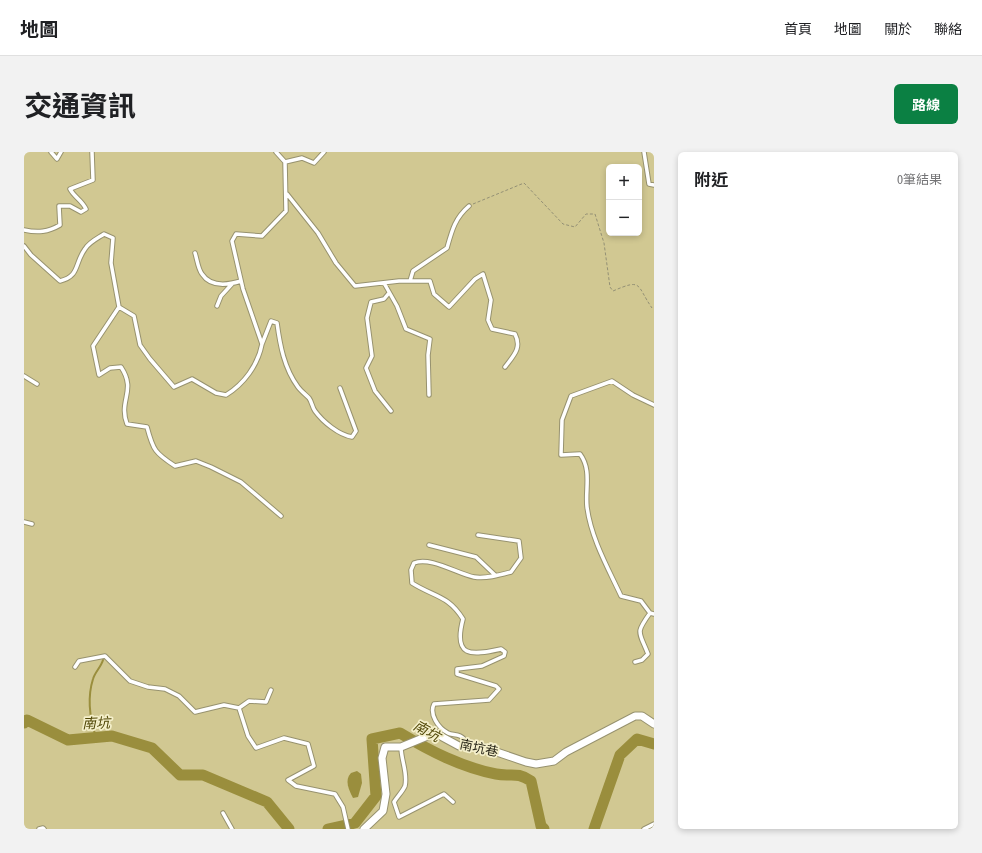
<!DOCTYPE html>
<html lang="zh-TW">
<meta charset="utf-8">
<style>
:root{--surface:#fff;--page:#f2f2f2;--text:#202124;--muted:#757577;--line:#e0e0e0;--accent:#0b8043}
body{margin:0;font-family:"Asap Condensed","Noto Sans TC",sans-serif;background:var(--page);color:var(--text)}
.controls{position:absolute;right:12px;top:12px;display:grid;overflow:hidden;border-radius:6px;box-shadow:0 2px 6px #0003}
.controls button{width:36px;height:36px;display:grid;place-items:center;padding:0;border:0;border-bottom:1px solid var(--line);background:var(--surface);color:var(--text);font:20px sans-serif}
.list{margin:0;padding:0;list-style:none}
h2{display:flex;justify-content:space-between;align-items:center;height:52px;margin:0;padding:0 16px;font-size:17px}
h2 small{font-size:13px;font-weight:400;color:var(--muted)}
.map{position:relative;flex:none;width:630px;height:677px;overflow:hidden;border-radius:6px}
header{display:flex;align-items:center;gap:24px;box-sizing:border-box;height:56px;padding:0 20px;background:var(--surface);border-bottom:1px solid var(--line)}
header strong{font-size:19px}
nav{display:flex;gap:22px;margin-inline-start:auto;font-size:14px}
.intro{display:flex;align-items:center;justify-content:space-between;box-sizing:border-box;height:96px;padding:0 24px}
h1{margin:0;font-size:28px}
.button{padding:10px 18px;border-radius:6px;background:var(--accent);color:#fff;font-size:14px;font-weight:700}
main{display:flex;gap:24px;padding:0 24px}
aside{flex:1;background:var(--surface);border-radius:6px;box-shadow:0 2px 6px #0003}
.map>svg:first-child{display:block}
</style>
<header>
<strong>地圖</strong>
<nav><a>首頁</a><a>地圖</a><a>關於</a><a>聯絡</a></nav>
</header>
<div class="intro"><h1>交通資訊</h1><a class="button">路線</a></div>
<main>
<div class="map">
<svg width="630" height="677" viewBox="0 0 630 677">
<rect width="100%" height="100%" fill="#e7e2bd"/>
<!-- green -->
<path fill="#d1c892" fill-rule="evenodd" d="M0 0H630V677H0ZM585 15H615V81H585Z"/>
<!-- water -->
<path fill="#9a8e3d" d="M333 619 337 622 338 631 334 645 329 646C325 638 320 628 327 621Z"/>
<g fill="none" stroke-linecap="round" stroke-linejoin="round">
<!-- stream -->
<path stroke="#9a8e3d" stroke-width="2" d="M72 585C66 567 63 546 69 527 71 520 77 515 79 508"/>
<!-- river -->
<path stroke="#9a8e3d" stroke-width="11" d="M0 571 3 568 44 588 88 584 128 596 156 623H179L243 650 265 677
M304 677 331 671 352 644 348 587 376 581C406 599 437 615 472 622 486 625 493 619 507 629L517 674 520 677
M570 677 596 603 613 587 630 592"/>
<!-- service casing -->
<g stroke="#97926f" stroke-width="5.5">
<path id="service" d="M27 0 33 7 37 0
M252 0 261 10 262 59 238 84 212 82 208 89 219 137 238 192 247 169 253 171C256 193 260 216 274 235 277 239 281 242 285 246 288 250 288 255 291 259 299 270 315 283 328 285L332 279 316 236
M620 0 625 32 630 33
M261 10 278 6 290 11 300 0
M263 42 294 81 312 111 331 134 375 129H406L410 142 425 155 451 127 459 122 467 148 464 168 468 177 491 182C498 196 490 203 481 215
M0 78C14 81 24 80 36 73L35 54H46L57 60 62 57C58 48 50 45 46 37L69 28 68 0
M0 94 7 103 36 129C56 124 50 112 61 97 65 90 74 86 80 82L89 86 87 111 95 155 69 194 75 223 86 216 97 215C113 239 94 248 103 272L123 275C129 298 131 301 151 314L172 309 187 315 217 330 257 364
M171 101C173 107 174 117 178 122 187 136 204 133 217 129
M386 129 389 119 423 96C428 78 431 66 445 54
M360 131 373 154 382 177 406 187 404 203 405 243
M365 141 360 147 347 150 343 166 348 204 342 216 351 239 367 259
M193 154 197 144 208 132
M95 155 110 164 116 193 126 207 150 235 168 227 192 241 202 243C220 232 234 213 238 192
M0 224 13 232
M630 253 609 243 588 229 547 244 538 268 537 303 556 302C568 318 561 337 563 355 567 386 584 416 597 444L617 449 626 461 630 462
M0 370 8 372
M405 393 452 405 471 423
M611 510 618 508 624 502C615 479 611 482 626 461
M51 515 55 509 81 504 106 529 124 535 141 537 155 544 171 560 200 553 215 556 224 584 232 596 260 586 284 592 290 614 264 628 272 634 311 642 319 655 324 677
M215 556 225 549 242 550 247 538
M445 593C443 590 440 586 436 584 432 582 427 583 424 581 414 576 405 562 410 552L465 548 475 537 472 534 433 522V517L458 514 480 504 481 500 477 497C446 504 429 505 439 467 424 443 410 445 388 431L387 418 390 411C406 404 434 422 450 425 462 427 476 423 487 420L497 406 495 389 454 383
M377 595C377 608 384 621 381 634 379 639 373 645 370 650L375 665 420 642 429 650
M199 661 208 677
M15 677 19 676 20 677
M620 677 630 672"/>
</g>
<!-- minor casing -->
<g stroke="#97926f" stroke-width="9">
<path id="minor" d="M340 677 359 659 362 642 358 606 361 595H377L411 581 435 594 458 595 502 610 512 612 530 609 542 600 611 564H618L630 572"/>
</g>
<!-- path -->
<path stroke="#939075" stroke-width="1" stroke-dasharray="3 2" stroke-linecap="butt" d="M449 52 500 31 539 72 551 75 562 62H571L580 91 586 135 589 139C619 126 612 133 628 156"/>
<!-- service -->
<use href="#service" stroke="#fff" stroke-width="3.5"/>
<!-- minor -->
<use href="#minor" stroke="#fff" stroke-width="7"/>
</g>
<g text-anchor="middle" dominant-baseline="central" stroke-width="3.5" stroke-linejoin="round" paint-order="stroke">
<!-- street labels -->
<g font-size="13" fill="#282618" stroke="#f4efca">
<text transform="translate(455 596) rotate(12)">南坑巷</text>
</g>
<!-- water labels -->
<g font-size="14" font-style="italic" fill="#504706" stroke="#f4efca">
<text transform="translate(72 571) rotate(-2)">南坑</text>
<text transform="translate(403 579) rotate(29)">南坑</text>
</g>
</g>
</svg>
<div class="controls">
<button>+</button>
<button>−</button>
</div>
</div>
<aside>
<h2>附近<small>0筆結果</small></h2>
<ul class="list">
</ul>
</aside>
</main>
